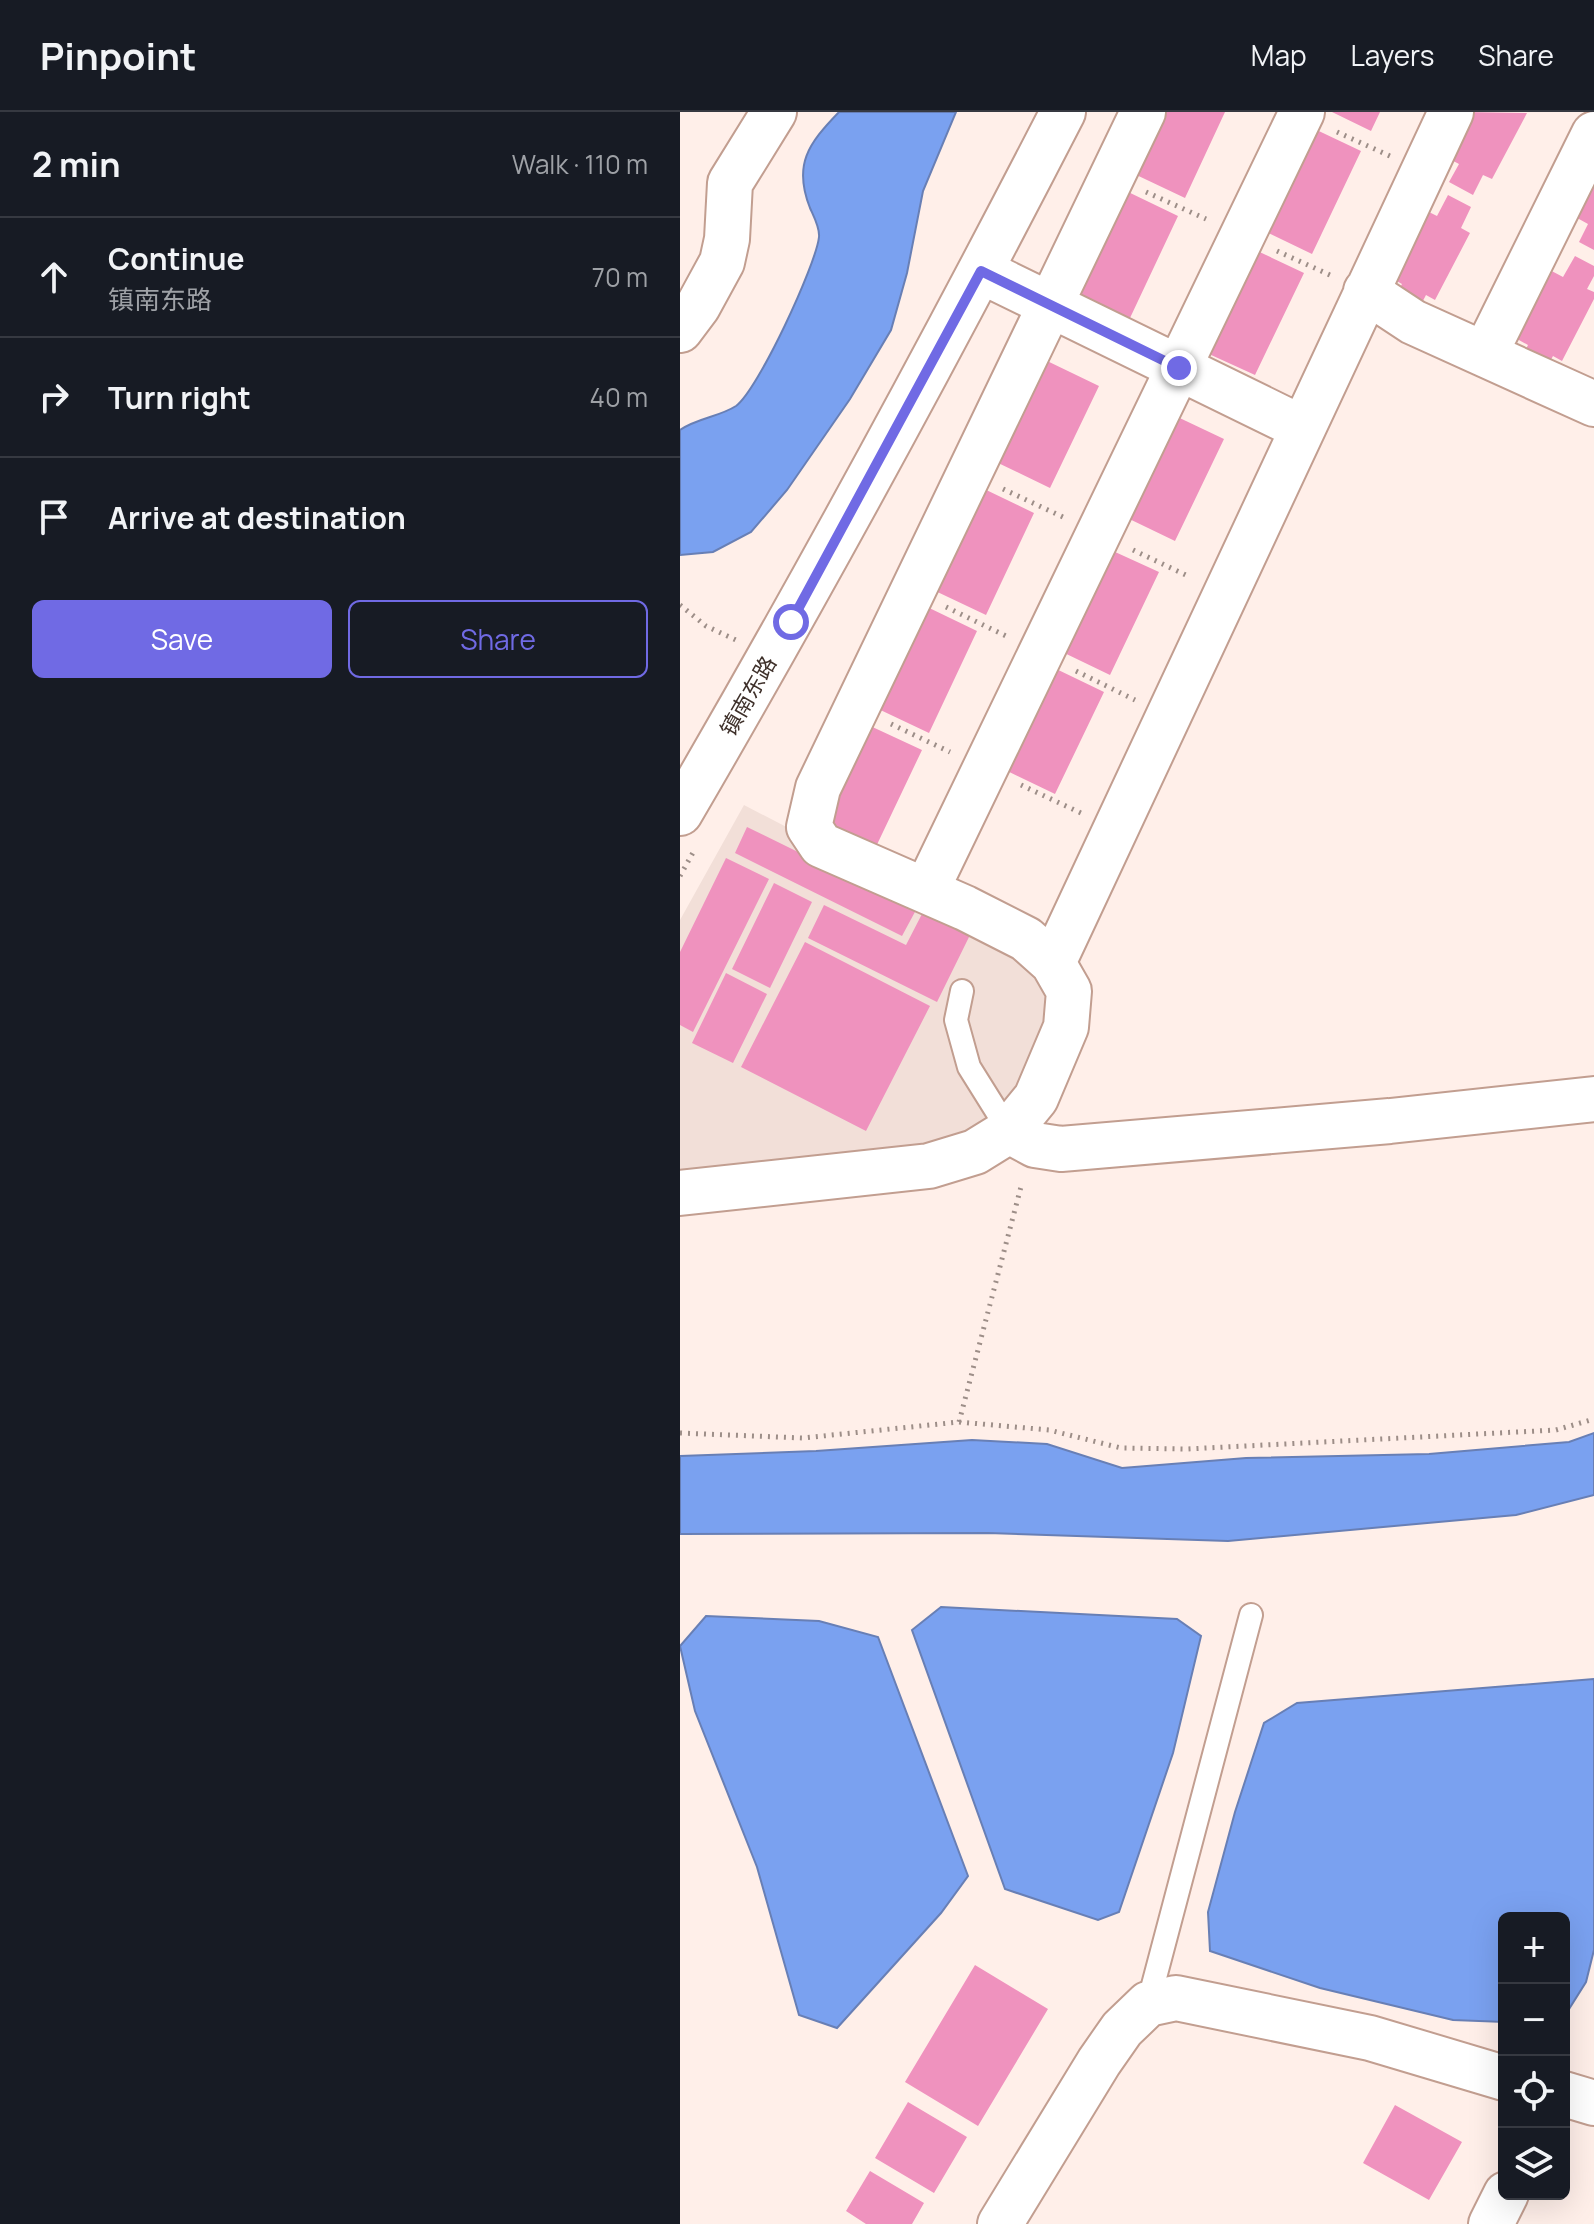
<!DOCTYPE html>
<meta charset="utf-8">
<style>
:root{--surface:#171b24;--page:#242831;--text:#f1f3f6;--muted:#9ea1a6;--line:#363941;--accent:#706ae4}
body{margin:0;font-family:Manrope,"Noto Sans SC",sans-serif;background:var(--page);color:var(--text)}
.controls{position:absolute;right:24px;bottom:24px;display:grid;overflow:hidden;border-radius:12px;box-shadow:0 8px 32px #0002}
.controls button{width:72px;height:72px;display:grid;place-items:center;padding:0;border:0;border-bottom:2px solid var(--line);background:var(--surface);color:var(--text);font:40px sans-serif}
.stop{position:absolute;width:24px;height:24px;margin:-18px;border:6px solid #706ae4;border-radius:50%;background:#fff}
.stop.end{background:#706ae4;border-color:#fff;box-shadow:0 2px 8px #0008}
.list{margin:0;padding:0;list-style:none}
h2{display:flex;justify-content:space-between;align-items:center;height:104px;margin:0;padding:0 32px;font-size:34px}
h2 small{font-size:26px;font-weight:400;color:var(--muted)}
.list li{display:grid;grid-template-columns:52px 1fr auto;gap:24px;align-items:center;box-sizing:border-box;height:120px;padding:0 32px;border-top:2px solid var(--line)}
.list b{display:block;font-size:30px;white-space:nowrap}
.list p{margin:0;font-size:26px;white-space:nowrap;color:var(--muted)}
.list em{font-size:26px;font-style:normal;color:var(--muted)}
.actions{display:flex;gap:16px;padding:24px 32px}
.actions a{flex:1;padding:18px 0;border:2px solid var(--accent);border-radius:12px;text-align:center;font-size:28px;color:var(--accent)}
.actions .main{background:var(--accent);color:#fff}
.icon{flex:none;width:44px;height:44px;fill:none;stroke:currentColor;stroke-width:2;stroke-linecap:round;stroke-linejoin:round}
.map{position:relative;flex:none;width:914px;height:2112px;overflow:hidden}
header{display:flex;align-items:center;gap:48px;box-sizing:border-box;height:112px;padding:0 40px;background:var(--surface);border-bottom:2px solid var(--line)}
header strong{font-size:38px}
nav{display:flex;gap:44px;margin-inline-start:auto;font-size:28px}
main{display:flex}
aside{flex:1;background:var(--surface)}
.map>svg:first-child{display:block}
</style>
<header>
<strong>Pinpoint</strong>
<nav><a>Map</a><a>Layers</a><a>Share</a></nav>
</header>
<main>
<aside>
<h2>2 min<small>Walk · 110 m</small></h2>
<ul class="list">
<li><svg class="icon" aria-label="ahead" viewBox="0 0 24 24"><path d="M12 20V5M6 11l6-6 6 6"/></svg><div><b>Continue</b><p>镇南东路</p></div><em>70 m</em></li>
<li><svg class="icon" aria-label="right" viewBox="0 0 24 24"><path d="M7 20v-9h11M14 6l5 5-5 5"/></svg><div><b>Turn right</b></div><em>40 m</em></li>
<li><svg class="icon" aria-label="arrive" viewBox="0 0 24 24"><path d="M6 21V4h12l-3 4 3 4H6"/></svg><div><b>Arrive at destination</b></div></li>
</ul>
<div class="actions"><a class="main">Save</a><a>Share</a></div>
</aside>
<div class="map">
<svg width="914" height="2112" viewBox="0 0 914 2112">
<rect width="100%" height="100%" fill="#ffefe9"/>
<!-- built -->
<path fill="#f2dfd8" d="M64 693 141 733 285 796 389 879 329 1019 0 1081V808Z"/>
<!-- water -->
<path fill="#7aa1f0" stroke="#687fb5" stroke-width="2" d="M159 0H276L243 79 227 161 211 218 170 287 107 378 71 420 33 440 0 443V318C17 306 39 305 56 294 78 278 136 153 139 125 140 116 134 105 130 96 113 53 128 32 159 0Z
M914 1321V1383L836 1403 548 1429 308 1421 0 1422V1344L136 1339 292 1328 367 1332 442 1356 566 1346 749 1342 889 1330Z
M261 1495 497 1507 521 1524 493 1641 439 1800 418 1808 325 1777 232 1518Z
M26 1504 139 1509 198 1525 288 1764 261 1801 157 1916 119 1903 77 1755 15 1599 0 1534Z
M914 1567V1838L906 1870 884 1905V1806H824V1910L773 1908 640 1876 530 1839 528 1800 555 1700 584 1611 617 1591Z"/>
<!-- building -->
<path fill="#ef92be" d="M477 0H545L505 86 448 59Z
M652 0H700L691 19Z
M783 0 847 1 812 67 803 63 793 83 769 70 779 52 760 42Z
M624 12 681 39 632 142 576 115Z
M914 57V138L899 130 908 112 890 102Z
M442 77 498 104 450 206 393 180Z
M768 83 791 95 781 116 790 121 755 188 746 183 736 202 712 190 722 172 704 162 739 95 757 104Z
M567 134 624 161 575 263 518 237Z
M895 144 914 154V164L907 177 914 180V187L882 249 873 244 862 264 839 251 848 233 830 223 866 156 883 165Z
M363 247 419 274 370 376 314 349Z
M487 300 544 327 495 429 439 402Z
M298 374 354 401 306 503 249 476Z
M422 434 479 460 430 563 374 536Z
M241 492 297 519 249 621 192 594Z
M368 553 424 580 375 682 319 655Z
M186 612 242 638 193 741 137 714Z
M67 715 236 798 222 824 55 741Z
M46 746 89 767 13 920 0 913V840Z
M94 771 132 790 90 876 52 857Z
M144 793 226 833 243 800 290 823 257 890 128 826Z
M125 830 250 894 186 1019 61 955Z
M46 861 87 882 53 951 12 931Z
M295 1853 368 1897 298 2014 225 1970Z
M228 1990 287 2025 254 2081 195 2046Z
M715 1993 782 2030 749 2088 683 2051Z
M190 2059 244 2091 232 2112H186L166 2099Z"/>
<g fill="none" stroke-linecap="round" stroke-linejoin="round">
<!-- service casing -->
<g stroke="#c29e90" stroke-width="26">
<path id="service" d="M282 879 276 908 289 955 329 1019
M468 1892 571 1503"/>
</g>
<!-- minor casing -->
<g stroke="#c29e90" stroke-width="48">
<path id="minor" d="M301 159 622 316
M686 179 733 210 914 292
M0 218 18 194 42 150 47 127 50 71 94 0
M805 242 914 22
M246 779 622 0
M373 851 771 0
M329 1019 355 1033 381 1037 710 1009 914 987
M0 1081 249 1054 295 1040 329 1019 356 986 386 915 389 879 373 851 346 827 285 796 141 733 129 715 138 676 463 0
M884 1982 914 1991
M320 2112 419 1950 442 1917 468 1892 496 1886 690 1926 824 1966
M811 2112 826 2082"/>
</g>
<!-- tertiary casing -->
<g stroke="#c29e90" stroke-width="48">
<path id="tertiary" d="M0 701C134 471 261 237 383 0"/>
</g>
<!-- path -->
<path stroke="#9d8e88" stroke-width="5" stroke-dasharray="2 6" stroke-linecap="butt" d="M657 20 710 44
M466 80 526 107
M597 139 650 163
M323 377 383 405
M453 438 510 465
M0 493 26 514 56 528
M266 495 326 524
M396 559 455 588
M211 612 270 640
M341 673 401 701
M0 764 15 737
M279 1310 342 1071
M0 1321 123 1326 279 1310 369 1318 441 1336 507 1337 876 1318 914 1307"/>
<!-- service -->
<use href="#service" stroke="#fff" stroke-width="22"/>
<!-- minor -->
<use href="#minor" stroke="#fff" stroke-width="44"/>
<!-- tertiary -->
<use href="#tertiary" stroke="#fff" stroke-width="44"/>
</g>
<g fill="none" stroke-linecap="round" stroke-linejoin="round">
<!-- route -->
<path stroke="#706ae4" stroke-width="10" d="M111 510 301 159 499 256"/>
</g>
<g text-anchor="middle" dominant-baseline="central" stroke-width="8" stroke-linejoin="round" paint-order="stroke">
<!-- street labels -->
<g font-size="22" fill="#3f312b" stroke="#fff">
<text transform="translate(68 584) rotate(-60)">镇南东路</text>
</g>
</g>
</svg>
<div class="controls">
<button>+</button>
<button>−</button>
<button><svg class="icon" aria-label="locate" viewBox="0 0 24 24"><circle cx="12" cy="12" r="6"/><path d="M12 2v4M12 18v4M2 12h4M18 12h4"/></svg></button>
<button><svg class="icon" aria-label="layers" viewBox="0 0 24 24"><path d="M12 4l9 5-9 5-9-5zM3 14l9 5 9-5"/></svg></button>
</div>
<div class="stop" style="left:111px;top:510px"></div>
<div class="stop end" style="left:499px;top:256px"></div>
</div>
</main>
